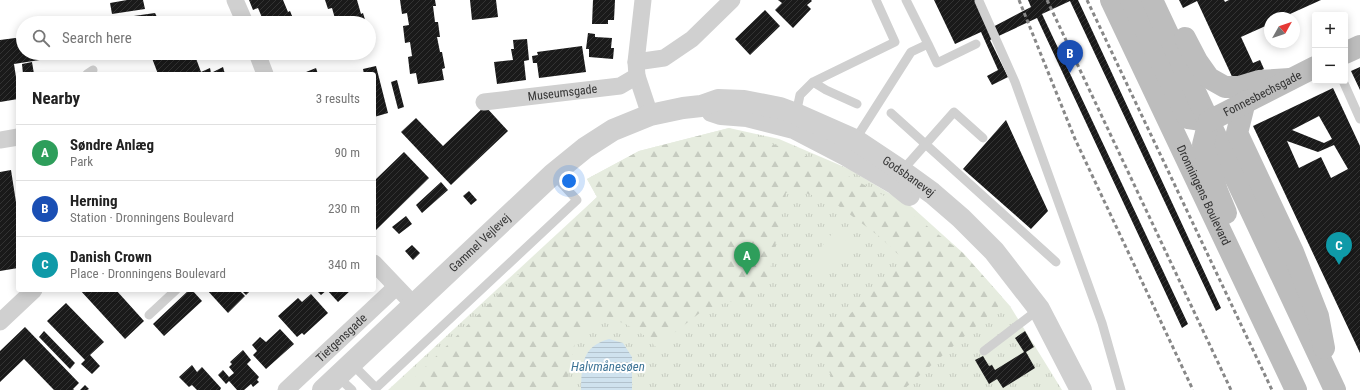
<!DOCTYPE html>
<meta charset="utf-8">
<style>
:root{--surface:#fff;--page:#f2f2f2;--text:#222;--muted:#767676;--line:#e0e0e0;--accent:#ea580c}
body{margin:0;font-family:"Roboto Condensed",sans-serif;background:var(--page);color:var(--text)}
.controls{position:absolute;right:12px;top:12px;display:grid;overflow:hidden;border-radius:4px;box-shadow:0 2px 10px #0003}
.controls button{width:36px;height:36px;display:grid;place-items:center;padding:0;border:0;border-bottom:1px solid var(--line);background:var(--surface);color:var(--text);font:20px sans-serif}
.compass{position:absolute;left:1264px;top:12px;width:36px;height:36px;border-radius:50%;background:var(--surface);box-shadow:0 2px 10px #0003;rotate:50deg}
.you{position:absolute;left:569px;top:181px;width:14px;height:14px;margin:-10px;border:3px solid #fff;border-radius:50%;background:#1a73e8;box-shadow:0 0 0 6px #1a73e833}
.badge{display:grid;place-items:center;width:26px;height:26px;border-radius:50%;background:var(--accent);color:#fff;font-size:13px;font-weight:700}
.pin{position:absolute;translate:-50% -33px;filter:drop-shadow(0 1px 2px #0008)}
.pin::after{content:'';position:absolute;top:21px;width:14px;height:12px;background:inherit;clip-path:polygon(0 0,100% 0,50% 100%)}
.list{margin:0;padding:0;list-style:none}
h2{display:flex;justify-content:space-between;align-items:center;height:52px;margin:0;padding:0 16px;font-size:17px}
h2 small{font-size:13px;font-weight:400;color:var(--muted)}
.list li{display:grid;grid-template-columns:26px 1fr auto;gap:12px;align-items:center;box-sizing:border-box;height:56px;padding:0 16px;border-top:1px solid var(--line)}
.list b{display:block;font-size:15px;white-space:nowrap}
.list p{margin:0;font-size:13px;white-space:nowrap;color:var(--muted)}
.list em{font-size:13px;font-style:normal;color:var(--muted)}
.icon{flex:none;width:22px;height:22px;fill:none;stroke:currentColor;stroke-width:2;stroke-linecap:round;stroke-linejoin:round}
.map{position:relative;flex:none;width:1360px;height:390px;overflow:hidden}
.search{position:absolute;background:var(--surface);box-shadow:0 2px 10px #0003;left:16px;top:16px;width:360px;height:44px;display:flex;align-items:center;gap:10px;box-sizing:border-box;padding:0 14px;border-radius:22px;color:var(--muted);font-size:15px}
.panel{position:absolute;background:var(--surface);box-shadow:0 2px 10px #0003;left:16px;top:72px;width:360px;height:220px;border-radius:4px}
.map>svg:first-child{display:block}
</style>
<div class="map">
<svg width="1360" height="390" viewBox="0 0 1360 390">
<defs>
<pattern id="grass-tufts" width="24" height="20" patternUnits="userSpaceOnUse"><rect width="24" height="20" fill="#e6ecdf"/><path d="M3 7l-1-3M5 7V3M7 7l1-3M15 17l-1-3M17 17v-4M19 17l1-3" fill="none" stroke="#c6cbc0"/></pattern>
<pattern id="forest-firs" width="22" height="20" patternUnits="userSpaceOnUse"><rect width="22" height="20" fill="#e6ecdf"/><path d="M5 1l3.5 6h-7zM16 11l3.5 6h-7z" fill="#c6cbc0"/></pattern>
<pattern id="water-rules" width="6" height="5" patternUnits="userSpaceOnUse"><rect width="6" height="5" fill="#cfe2ee"/><path d="M0 2.5h6" fill="none" stroke="#b2c2cd"/></pattern>
<pattern id="building-hatch" width="6" height="6" patternUnits="userSpaceOnUse"><rect width="6" height="6" fill="#1a1a1a"/><path d="M-1 1l2-2M0 6l6-6M5 7l2-2" fill="none" stroke="#333"/></pattern>
</defs>
<rect width="100%" height="100%" fill="#fff"/>
<!-- grass -->
<path fill="url(#grass-tufts)" d="M729 128 779 139 849 169 912 207 963 253 1010 306 1062 390H388L597 197 587 179 639 151Z"/>
<!-- forest -->
<path fill="url(#forest-firs)" d="M729 128 825 163 895 202 963 253 1002 297 998 307 903 390H832L831 375 814 345 859 306 904 260 880 237 832 201 795 190 786 193 766 289 759 294 722 304 701 312 656 347 645 336 624 323 603 318 586 328 575 343 565 390H402L597 197 587 179 639 151Z"/>
<!-- garden -->
<path fill="#e6ecdf" d="M834 231 851 245 822 283 804 269Z"/>
<!-- water -->
<path fill="url(#water-rules)" d="M609 339 623 343 632 357V390H581C582 365 581 347 609 339Z"/>
<!-- building -->
<path fill="url(#building-hatch)" fill-rule="evenodd" d="M127 0H143L145 9 112 14 110 3Z
M249 0H283L288 12 290 11 295 23H257L263 20 258 8 253 10Z
M325 0H357L361 14 363 13 366 23H332L336 22 332 8 328 9Z
M400 0H435L436 6H433L435 22H438L440 37H437L440 52H442L445 68 442 69 444 80 418 84 416 73 410 74 408 57 412 56 410 42 405 43 403 26 409 25 407 13 402 14Z
M470 0H496L498 17 472 20Z
M593 0H615L614 20H608V24H592Z
M778 0H811L812 1 807 5 811 9 793 28 775 10 782 3Z
M934 0H975L989 29 1031 7 1028 0H1078L1221 308 1216 311 1070 1 1042 14 1188 324 1182 328 1037 18 990 40 1008 77 992 85 987 76 998 70 981 32 955 44Z
M1179 0H1224L1225 2 1229 0H1321L1290 14 1292 18H1270V24L1241 37 1253 63 1260 60 1264 69 1235 83 1197 1 1183 8Z
M765 10 780 26 750 55 735 39Z
M155 13 160 23H99L98 21Z
M588 33 595 34V37L612 38 611 48H614L613 59 589 57V49H586Z
M23 37V53H58L59 57 14 64 18 90V99L0 102V40Z
M527 39 529 60 524 61 526 80 497 84 494 62 513 60 511 49H514L513 40Z
M582 46 586 72 539 78 537 63H533L532 56 538 55 537 52Z
M104 53H120V54L104 56Z
M150 53H194L201 72 210 68 211 73 223 67 225 74H158Z
M32 62 34 74H23L22 64Z
M376 66 388 113 374 117V74H364L363 69Z
M1360 67V90L1351 71Z
M316 68 318 74H301Z
M397 80 404 107 398 109 391 82Z
M1333 88 1360 146V353L1253 126ZM1319 116 1332 139 1324 143 1292 130ZM1287 141 1318 152 1334 145 1348 169 1331 178 1321 157 1299 168Z
M485 106 508 131 451 185 401 132 416 118 443 146Z
M1006 120 1048 211 1031 229 963 169Z
M404 152 429 178 374 232V181Z
M11 170 18 215V268L0 271V172Z
M441 182 448 190 422 213 416 205Z
M469 191 477 200 471 205 463 196Z
M406 216 412 224 399 234 392 227Z
M412 245 420 253 413 260 405 251Z
M80 290H116L144 321 125 339Z
M189 290H192L202 301 164 336 153 324Z
M207 290H239L245 296 228 313Z
M241 290H251L246 295Z
M316 290H351L338 302 327 290 321 295Z
M311 294 328 313 304 335 302 333 297 337 278 316 298 298 302 302Z
M66 303 104 342 90 355 100 366 92 374 81 364 85 360 47 321Z
M25 327 79 383 73 389 74 390H54L24 359 0 382V351Z
M280 329 294 344 266 369 253 355 257 351 252 345 260 337 266 342Z
M44 331 75 363 70 369 39 337Z
M1025 331 1034 347 1026 352 1035 368 1003 388 997 379 989 384 975 360 983 356 989 366 992 365 995 370 1024 352 1015 338Z
M243 350 251 360 247 364 259 377 257 380 259 382 253 387 251 384 244 390H237L229 381 226 384 218 375 223 370 229 377 234 373 229 367 232 364 230 362Z
M192 365 197 372 202 367 221 388 220 390H197L192 385 189 387 179 377Z
M85 385 89 389 87 390H80Z"/>
<g fill="none" stroke-linecap="round" stroke-linejoin="round">
<!-- service -->
<path stroke="#d0d0d0" stroke-width="9" d="M979 1 1015 82 1102 323 1121 390
M928 44 937 63 976 44
M87 74 93 70
M1343 81 1360 119
M813 82 826 90 857 104
M891 113 1056 262
M796 114 800 95 813 82 895 42 876 0
M855 140 911 52 928 44 906 0
M902 173 908 164 954 112 983 138
M149 315 176 290
M984 351 1039 309
M352 364 376 388 577 200 553 174
M337 376 352 390"/>
<!-- minor -->
<g stroke="#d0d0d0" stroke-width="17">
<path d="M235 0 245 23"/>
<path d="M643 0 636 62 637 76 650 115"/>
<path d="M257 53 265 74"/>
<path d="M636 62 664 58 692 39 732 0"/>
<path id="s1" d="M484 102 620 86 637 76"/>
<path d="M0 140 18 137"/>
<path d="M374 263 414 305"/>
<path d="M0 322 34 290"/>
<path id="s2" d="M286 390 396 287"/>
</g>
<!-- tertiary -->
<g stroke="#d0d0d0" stroke-width="22">
<path d="M712 111 721 114 747 116 794 128 846 155 894 183 909 195"/>
<path id="s3" d="M323 390 553 174 585 148 613 130 650 115 683 108 701 106 718 100 744 101 780 108 796 114 855 140 903 172 932 193 961 218 994 251 1039 309 1081 390"/>
</g>
<!-- secondary -->
<g stroke="#bdbdbd" stroke-width="22">
<path id="s4" d="M1111 0 1296 390"/>
<path d="M1131 0 1188 118 1209 121"/>
<path d="M1152 0 1335 390"/>
<path d="M1185 38 1197 61 1209 78 1225 87H1239L1259 81 1290 79"/>
<path d="M1345 53 1360 46"/>
<path d="M1245 101 1237 133 1293 252 1318 316 1324 348"/>
<path d="M1209 121 1203 145 1217 191 1226 213"/>
<path id="s5" d="M1209 121 1315 67"/>
</g>
<!-- rail -->
<path stroke="#888" stroke-width="3" stroke-dasharray="4 3" stroke-linecap="butt" d="M1019 0 1075 139 1193 390
M1047 0 1231 390
M1087 0 1272 390"/>
</g>
<g text-anchor="middle" dominant-baseline="central" stroke-width="4" stroke-linejoin="round" paint-order="stroke">
<!-- street labels -->
<g font-size="12" fill="#333" stroke="#fff">
<text stroke="none"><textPath href="#s1" startOffset="79">Museumsgade</textPath></text>
<text stroke="none"><textPath href="#s5" startOffset="60">Fonnesbechsgade</textPath></text>
<text stroke="none"><textPath href="#s3" startOffset="709">Godsbanevej</textPath></text>
<text stroke="none"><textPath href="#s4" startOffset="216">Dronningens Boulevard</textPath></text>
<text stroke="none"><textPath href="#s3" startOffset="215">Gammel Vejlevej</textPath></text>
<text stroke="none"><textPath href="#s2" startOffset="76">Tietgensgade</textPath></text>
</g>
<!-- water labels -->
<g font-size="13" font-style="italic" fill="#3f7597" stroke="#fff">
<text x="608" y="366">Halvmånesøen</text>
</g>
</g>
</svg>
<div class="controls">
<button>+</button>
<button>−</button>
</div>
<svg class="compass" viewBox="-18 -18 36 36"><path d="M0-13l5 13h-10z" fill="#e53935"/><path d="M0 13l5-13h-10z" fill="#767676"/></svg>
<div class="you"></div>
<div class="pin badge" style="left:747px;top:275px;background:#2e9e5b">A</div>
<div class="pin badge" style="left:1070px;top:73px;background:#1a4fb4">B</div>
<div class="pin badge" style="left:1339px;top:265px;background:#0f9aa8">C</div>
<div class="search"><svg class="icon" aria-label="search" viewBox="0 0 24 24"><circle cx="10" cy="10" r="6"/><path d="M15 15l6 6"/></svg>Search here</div>
<section class="panel">
<h2>Nearby<small>3 results</small></h2>
<ul class="list">
<li><span class="badge" style="background:#2e9e5b">A</span><div><b>Søndre Anlæg</b><p>Park</p></div><em>90 m</em></li>
<li><span class="badge" style="background:#1a4fb4">B</span><div><b>Herning</b><p>Station · Dronningens Boulevard</p></div><em>230 m</em></li>
<li><span class="badge" style="background:#0f9aa8">C</span><div><b>Danish Crown</b><p>Place · Dronningens Boulevard</p></div><em>340 m</em></li>
</ul>
</section>
</div>
